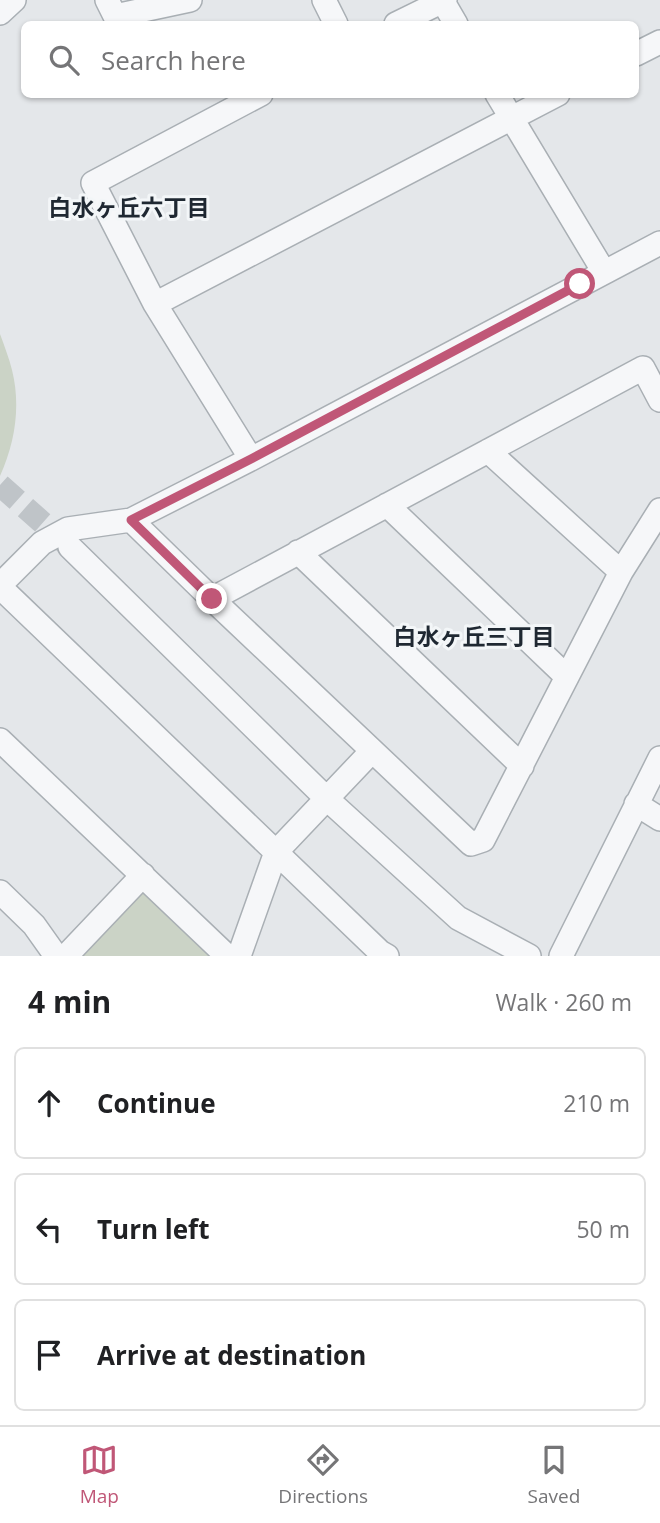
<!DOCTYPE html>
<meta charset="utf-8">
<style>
:root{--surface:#fff;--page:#f6f6f6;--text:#202124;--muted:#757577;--line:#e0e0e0;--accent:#c05777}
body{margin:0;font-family:"Open Sans","Noto Sans JP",sans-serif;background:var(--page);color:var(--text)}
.stop{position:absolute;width:21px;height:21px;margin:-16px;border:5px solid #c05777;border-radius:50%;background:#fff}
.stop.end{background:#c05777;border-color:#fff;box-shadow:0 2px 7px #0008}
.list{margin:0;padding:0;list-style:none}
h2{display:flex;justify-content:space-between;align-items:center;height:91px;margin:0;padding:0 28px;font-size:30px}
h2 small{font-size:23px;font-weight:400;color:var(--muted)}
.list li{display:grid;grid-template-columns:46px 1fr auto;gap:21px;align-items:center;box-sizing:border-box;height:112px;margin:0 14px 14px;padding:0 14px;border:2px solid var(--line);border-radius:10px}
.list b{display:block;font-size:26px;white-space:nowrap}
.list em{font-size:23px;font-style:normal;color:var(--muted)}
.icon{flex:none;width:38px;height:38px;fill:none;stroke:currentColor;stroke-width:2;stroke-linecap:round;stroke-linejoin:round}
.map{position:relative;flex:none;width:660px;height:956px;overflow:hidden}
.search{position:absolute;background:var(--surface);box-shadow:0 2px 5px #0004;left:21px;right:21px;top:21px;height:77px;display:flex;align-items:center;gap:18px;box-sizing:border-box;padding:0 24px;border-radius:10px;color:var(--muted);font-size:26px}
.sheet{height:469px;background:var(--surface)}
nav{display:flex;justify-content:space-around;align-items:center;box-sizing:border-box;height:98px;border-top:2px solid var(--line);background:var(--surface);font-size:19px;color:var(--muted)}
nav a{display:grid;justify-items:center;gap:4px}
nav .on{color:var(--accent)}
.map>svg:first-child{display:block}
</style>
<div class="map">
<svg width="660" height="956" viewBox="0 0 660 956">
<rect width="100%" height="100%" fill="#e4e7ea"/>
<!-- green -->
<path fill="#cbd3c6" d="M0 334C4 345 9 358 12 370 21 406 15 443 0 476Z
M143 887 215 956H76Z"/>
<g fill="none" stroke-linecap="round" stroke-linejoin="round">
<!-- minor-tunnel -->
<path stroke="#bfc4c8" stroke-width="23" stroke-dasharray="23 11" stroke-linecap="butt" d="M0 485 70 547"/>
<!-- minor casing -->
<g stroke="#a9afb4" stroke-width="26">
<path id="minor" d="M107 0 115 16 190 0
M324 0 336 24
M442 0 456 24
M0 13 14 0
M396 24 445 0
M636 54 660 42
M497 94 604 272
M155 304 93 183 261 94
M488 451 621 572
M251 459 155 304 558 94
M387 505 567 677
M131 520 251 459 660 243
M70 547 326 798 458 918 529 956
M298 552 522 766
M0 585 42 543 68 529 131 520 212 599 643 368 660 400
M0 587 380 952 387 956
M212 599 471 844 483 840 621 572 660 510
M0 740 227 956
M636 804 660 819
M0 892 34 925 56 956
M66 956 143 875
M239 956 276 852 372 751
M561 956 660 758"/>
</g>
<!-- minor -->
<use href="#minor" stroke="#f6f7f9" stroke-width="23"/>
</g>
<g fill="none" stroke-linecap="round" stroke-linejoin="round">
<!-- route -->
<path stroke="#c05777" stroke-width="9" d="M212 599 131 520 251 459 580 284"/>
</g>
<g text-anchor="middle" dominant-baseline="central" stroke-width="6" stroke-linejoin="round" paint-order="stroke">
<!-- neighbourhood labels -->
<g font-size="23" font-weight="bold" fill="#1f2832" stroke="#f3f6f8">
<text x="129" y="207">白水ヶ丘六丁目</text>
<text x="474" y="636">白水ヶ丘三丁目</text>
</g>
</g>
</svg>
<div class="stop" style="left:580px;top:284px"></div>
<div class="stop end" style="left:212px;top:599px"></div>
<div class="search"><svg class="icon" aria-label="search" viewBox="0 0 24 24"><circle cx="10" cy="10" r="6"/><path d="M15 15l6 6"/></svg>Search here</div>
</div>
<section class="sheet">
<h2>4 min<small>Walk · 260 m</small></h2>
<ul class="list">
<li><svg class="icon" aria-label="ahead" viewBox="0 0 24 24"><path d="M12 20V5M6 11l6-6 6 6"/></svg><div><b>Continue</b></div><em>210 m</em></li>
<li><svg class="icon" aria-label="left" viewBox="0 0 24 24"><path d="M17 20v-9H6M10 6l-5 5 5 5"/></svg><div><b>Turn left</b></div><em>50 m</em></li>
<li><svg class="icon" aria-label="arrive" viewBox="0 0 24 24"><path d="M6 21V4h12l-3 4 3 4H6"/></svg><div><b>Arrive at destination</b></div></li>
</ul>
</section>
<nav>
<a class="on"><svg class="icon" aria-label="map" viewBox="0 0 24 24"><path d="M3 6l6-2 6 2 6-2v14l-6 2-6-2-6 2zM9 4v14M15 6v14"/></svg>Map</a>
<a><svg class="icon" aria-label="directions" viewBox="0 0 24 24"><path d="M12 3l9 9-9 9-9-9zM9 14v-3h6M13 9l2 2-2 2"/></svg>Directions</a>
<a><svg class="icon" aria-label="saved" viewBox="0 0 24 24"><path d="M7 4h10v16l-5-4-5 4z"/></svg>Saved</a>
</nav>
